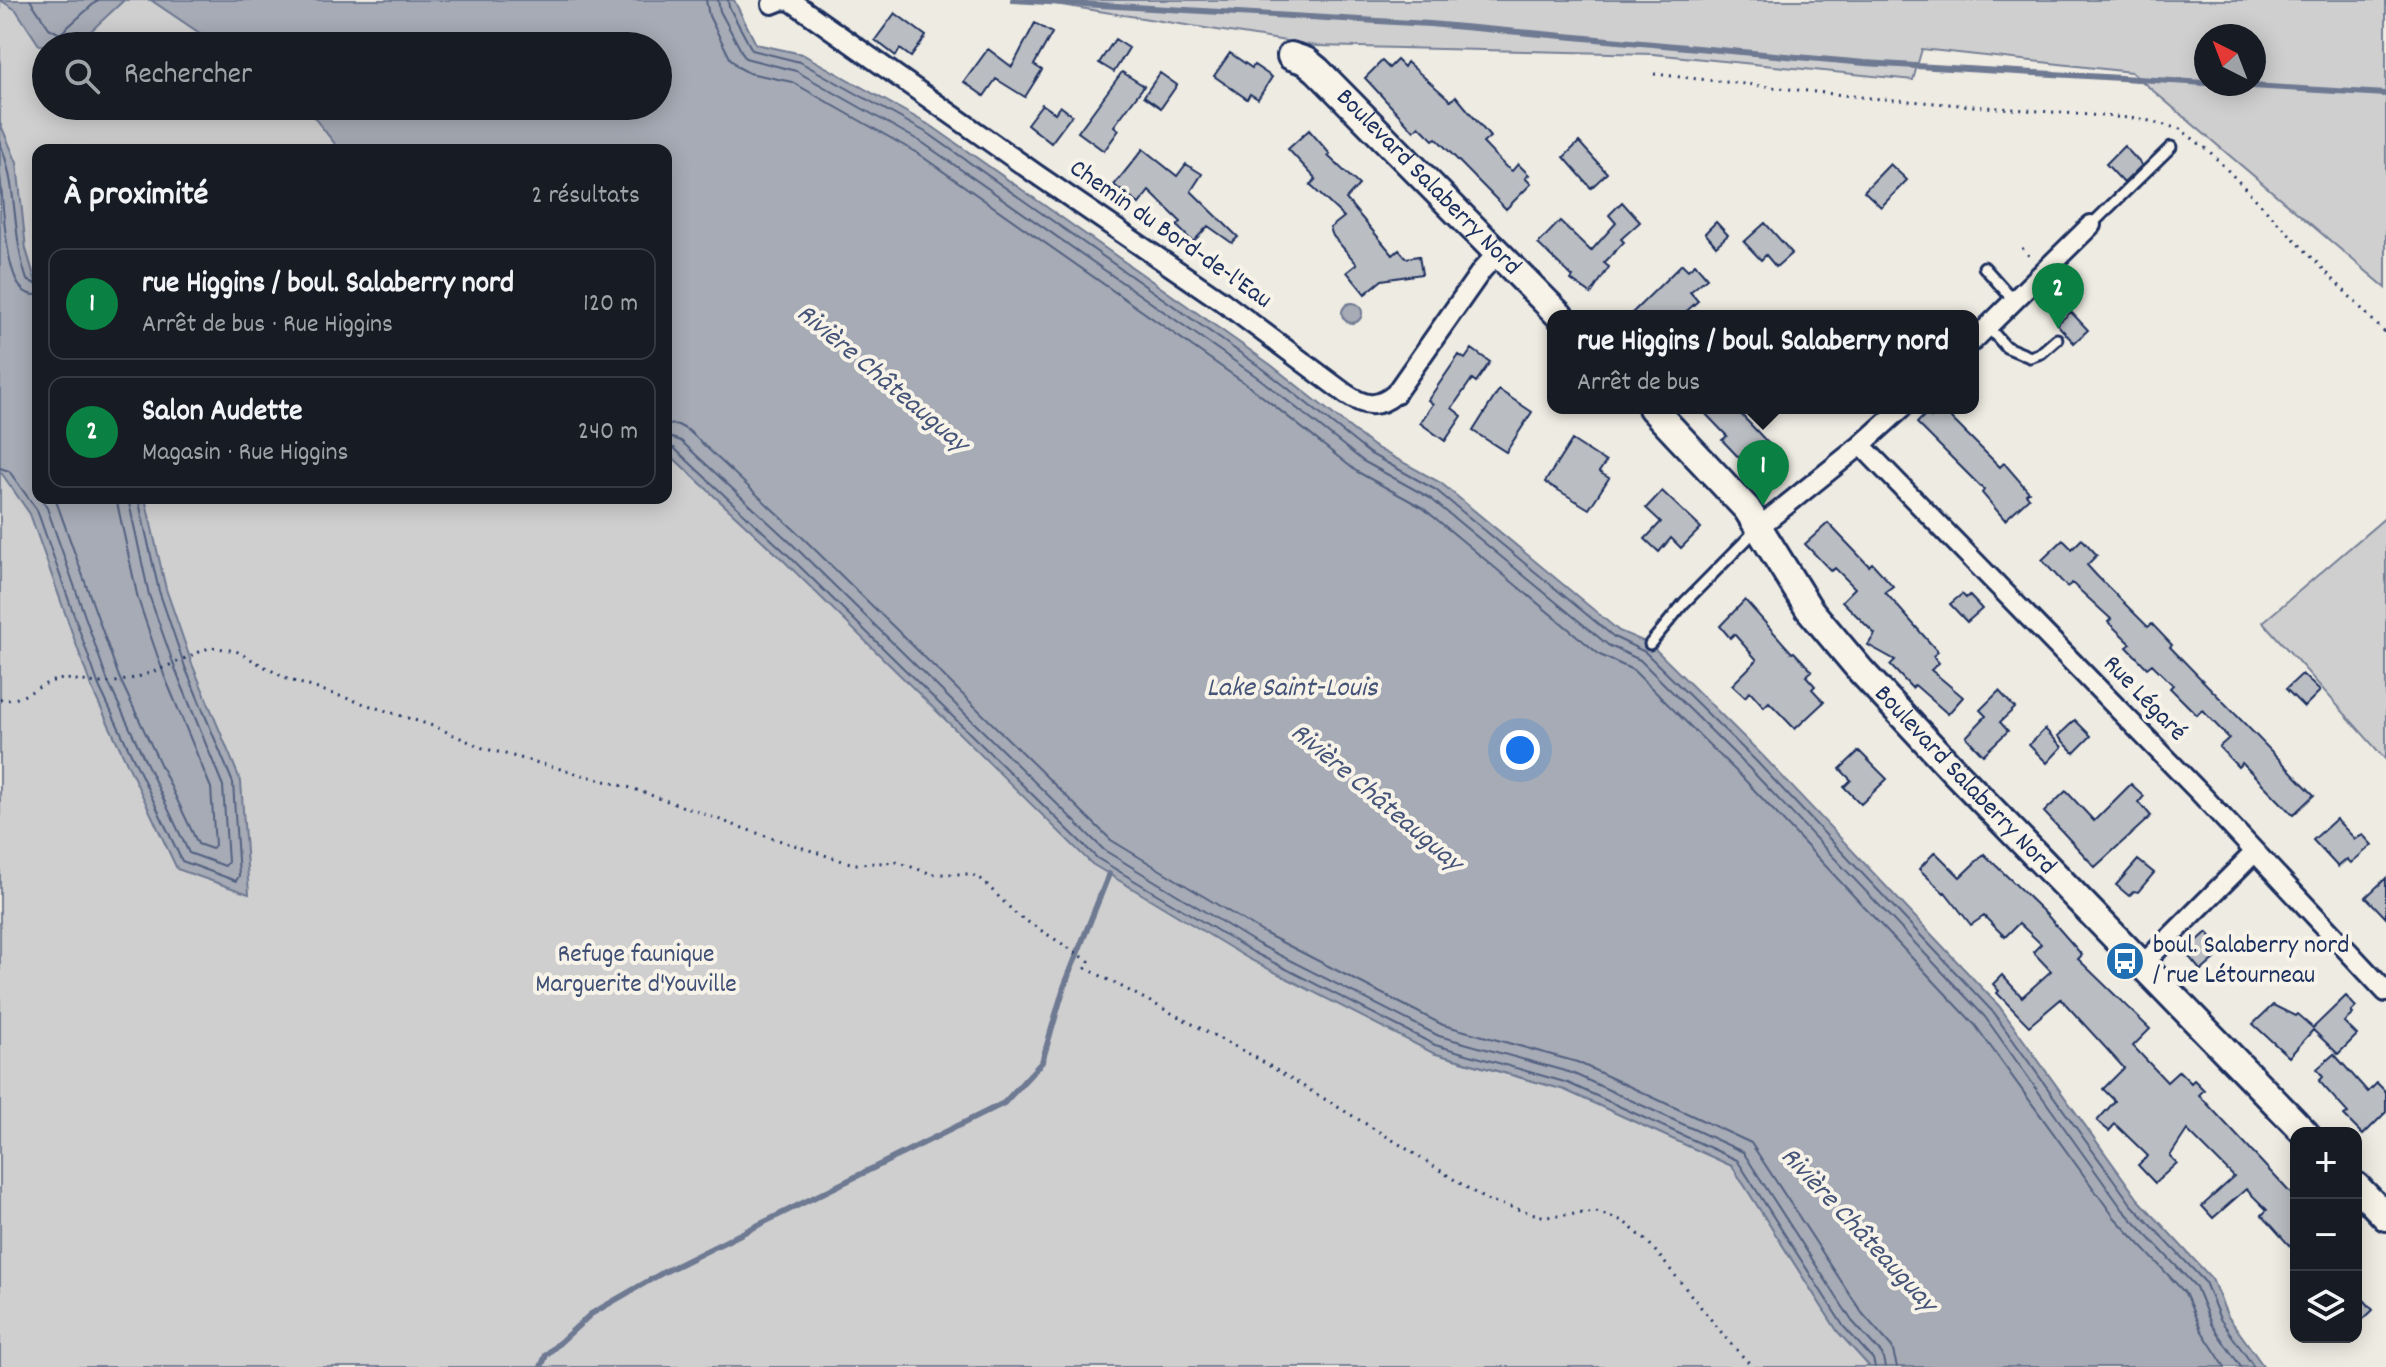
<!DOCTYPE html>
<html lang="fr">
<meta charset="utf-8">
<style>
:root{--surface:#171b24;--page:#242831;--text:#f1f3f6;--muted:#9ea1a6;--line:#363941;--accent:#0b8043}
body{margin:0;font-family:Dekko,sans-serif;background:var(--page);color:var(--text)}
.controls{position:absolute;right:24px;bottom:24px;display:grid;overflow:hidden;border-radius:16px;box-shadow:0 4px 20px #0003}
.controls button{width:72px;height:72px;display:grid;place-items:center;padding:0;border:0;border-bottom:2px solid var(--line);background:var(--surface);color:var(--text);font:40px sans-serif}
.compass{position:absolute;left:2194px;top:24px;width:72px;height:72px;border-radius:50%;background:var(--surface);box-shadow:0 4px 20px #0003;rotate:318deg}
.you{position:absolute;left:1520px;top:750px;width:28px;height:28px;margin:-20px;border:6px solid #fff;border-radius:50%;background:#1a73e8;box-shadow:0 0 0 12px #1a73e833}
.badge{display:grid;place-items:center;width:52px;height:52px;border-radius:50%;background:var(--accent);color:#fff;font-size:26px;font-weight:700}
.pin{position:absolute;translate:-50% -66px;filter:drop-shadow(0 2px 4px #0008)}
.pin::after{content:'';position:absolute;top:42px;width:28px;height:24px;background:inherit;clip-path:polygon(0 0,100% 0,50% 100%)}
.popup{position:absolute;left:1547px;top:310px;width:432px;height:104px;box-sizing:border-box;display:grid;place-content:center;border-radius:16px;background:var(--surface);filter:drop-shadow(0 2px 6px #0005);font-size:26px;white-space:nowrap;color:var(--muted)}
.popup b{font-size:30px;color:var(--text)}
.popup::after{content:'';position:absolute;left:50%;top:100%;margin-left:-16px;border:16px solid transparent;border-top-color:var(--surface)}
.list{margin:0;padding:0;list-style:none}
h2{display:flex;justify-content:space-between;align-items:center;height:104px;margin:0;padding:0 32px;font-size:34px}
h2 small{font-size:26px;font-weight:400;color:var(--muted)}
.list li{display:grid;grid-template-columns:52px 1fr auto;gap:24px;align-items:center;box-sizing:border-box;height:112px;margin:0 16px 16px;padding:0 16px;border:2px solid var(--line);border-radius:16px}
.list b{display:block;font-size:30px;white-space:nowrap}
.list p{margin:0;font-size:26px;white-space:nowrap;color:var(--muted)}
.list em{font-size:26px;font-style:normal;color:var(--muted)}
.icon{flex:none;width:44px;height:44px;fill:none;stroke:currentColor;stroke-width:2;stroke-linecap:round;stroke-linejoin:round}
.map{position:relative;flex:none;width:2386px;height:1367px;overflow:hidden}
.search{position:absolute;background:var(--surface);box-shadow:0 4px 20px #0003;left:32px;top:32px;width:640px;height:88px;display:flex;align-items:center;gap:20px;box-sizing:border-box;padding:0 28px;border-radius:44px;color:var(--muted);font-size:30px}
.panel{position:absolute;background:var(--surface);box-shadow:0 4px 20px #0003;left:32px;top:144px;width:640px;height:360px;border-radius:16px}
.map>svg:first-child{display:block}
</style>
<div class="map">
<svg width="2386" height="1367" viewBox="0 0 2386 1367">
<rect width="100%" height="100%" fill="#eeebe2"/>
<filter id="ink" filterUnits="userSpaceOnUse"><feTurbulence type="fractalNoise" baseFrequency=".0125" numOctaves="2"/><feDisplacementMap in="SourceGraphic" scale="16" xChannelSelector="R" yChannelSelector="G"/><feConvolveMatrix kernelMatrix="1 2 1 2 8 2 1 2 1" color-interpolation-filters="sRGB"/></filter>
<g filter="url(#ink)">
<!-- green -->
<path fill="#cfcfcf" stroke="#757f96" stroke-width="2" fill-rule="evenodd" d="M0 0 109 14 124 0H151L219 46H46V106H305L340 150H38V498H666V451L780 557 1433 1053 1565 1090 1732 1166 1838 1332 1870 1367H0Z
M1030 0H2386V288L2131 72 1922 49 1913 80 1653 54 1317 46ZM2206 36H2254V84H2206Z
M2386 517V760L2263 622Z"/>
<!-- water -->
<path fill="#a6abb5" stroke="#6e7992" stroke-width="2" d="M0 0H124L75 46 39 45 16 10Z
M151 0H734L756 44 802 54 933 127 1271 365 1373 446 1441 483 1619 631 1650 644 1762 755 1999 1006 2138 1199 2212 1279 2227 1315 2264 1367H1870L1838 1332 1732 1166 1565 1090 1433 1053 1249 959 1092 864 780 557 666 451V150H340L305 106H658V46H219Z
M0 123 17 163 26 249 38 289V498H145L166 589 192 664 241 782 249 894 177 869 92 689 30 514 0 471Z
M1342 313a10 10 0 1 1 20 0a10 10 0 1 1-20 0Z"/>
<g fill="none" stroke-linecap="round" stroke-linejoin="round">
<!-- shore -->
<path stroke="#536181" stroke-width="2" d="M30 0 49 28 60 34 98 0
M706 0 709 16 730 58 738 67 749 73 792 82 917 153 1253 389 1356 471 1423 508 1600 655 1633 670 1741 776 1975 1025 2114 1217 2185 1293 2201 1330 2225 1367
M718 0 720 11 745 58 796 71 923 143 1260 379 1363 461 1430 498 1608 645 1640 660 1749 768 1985 1017 2123 1210 2196 1287 2211 1324 2241 1367
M728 0 729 7 752 50 800 62 929 134 1266 371 1369 453 1436 490 1614 637 1645 652 1756 761 1992 1011 2131 1204 2205 1282 2220 1319 2254 1367
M0 143C18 187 12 236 27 280L38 285
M0 175C3 200 5 269 21 288 26 294 31 295 38 295
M666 424 678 425 689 431 801 536 1111 840 1264 933 1443 1025 1577 1062 1751 1143 1862 1313 1892 1347 1897 1367
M666 436 681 441 792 544 1104 850 1258 944 1439 1036 1572 1073 1743 1152 1852 1321 1882 1354 1885 1367
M666 446 674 448 785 552 1097 858 1253 952 1435 1045 1568 1083 1737 1160 1844 1327 1873 1359 1875 1367
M0 468 9 471 37 510 99 686 182 861 236 881 239 876 233 783 185 667 159 591 138 498
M41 498 47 508 108 682 189 853 225 866 228 862 223 786 176 671 149 595 128 498
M55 498 119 677 198 844 212 849 215 845 211 788 164 675 138 599 116 498"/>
<!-- stream -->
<path stroke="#6e7992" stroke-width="6" d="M1013 0 1430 24 1865 63 2206 83
M2219 84 2386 94
M541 1367 546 1355 591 1314 664 1272 1004 1103 1042 1062 1064 987 1109 874"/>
</g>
<!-- building -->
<path fill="#babdc2" stroke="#1b2f5e" stroke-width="2" d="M895 13 926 36 911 57 900 49 896 56 875 40Z
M1035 23 1052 33 1034 65 1042 70 1025 97 996 79 984 96 964 82 988 49 1012 67Z
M1115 39 1129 48 1114 72 1099 63Z
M1230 53 1252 68 1254 65 1272 77 1258 99 1250 94 1247 99 1214 76Z
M1397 60 1404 67 1407 62 1451 101 1456 96 1490 137 1483 143 1506 167 1512 171 1518 164 1529 175 1525 178 1531 184 1506 209 1436 138 1433 140 1419 126 1414 131 1365 78 1382 61 1389 68Z
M1122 72 1144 86 1114 126 1119 130 1104 151 1078 132Z
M1160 73 1177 85 1161 108 1144 96Z
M1042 104 1055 113 1060 106 1072 115 1051 143 1027 124Z
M1309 130 1330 154 1328 156 1359 185 1346 199 1393 255 1399 250 1406 258 1419 256 1422 274 1382 280 1365 294 1347 272 1357 264 1333 236 1330 228 1344 217 1310 185 1316 179 1288 149Z
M1579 142 1607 173 1591 188 1564 157Z
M2124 146 2142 165 2124 183 2106 164Z
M1143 149 1177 176 1186 164 1202 174 1191 191 1238 237 1232 243 1208 226 1193 242 1177 226 1181 222 1149 191 1139 204 1114 185Z
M1890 164 1907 180 1881 207 1864 191Z
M1622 202 1640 222 1621 239 1624 242 1604 263 1609 267 1591 294 1571 280 1573 277 1538 244 1560 221 1591 251 1616 223 1609 215Z
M1716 222 1728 235 1716 246 1705 233Z
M1765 223 1792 253 1776 267 1766 255 1761 260 1744 242Z
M1682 264 1688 270 1695 264 1707 278 1690 292 1698 301 1681 316H1629Z
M2071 312 2088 330 2074 343 2057 324Z
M1472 349 1490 362 1476 382 1472 379 1452 408 1462 416 1445 441 1420 423 1433 404 1428 400 1459 355 1465 359Z
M1499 390 1532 412 1506 452 1473 431Z
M1700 408H1735L1769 444 1746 465 1722 440 1727 436Z
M1941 408 2000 467 2004 463 2029 492 2026 494 2029 498 2005 520 1982 493 1984 490 1917 423 1927 413 1931 417Z
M1572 440 1606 462 1599 472 1609 478 1589 509 1545 482Z
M1662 491 1701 528 1681 548 1671 538 1659 552 1645 539 1661 522 1646 508Z
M1828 523 1869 566 1872 563 1893 586 1885 592 1938 652 1933 656 1939 663 1931 670 1963 697 1948 714 1915 685 1912 688 1890 665 1895 660 1868 645 1875 634 1842 601 1855 588 1835 568 1831 571 1805 544Z
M2082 539 2097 555 2087 565 2097 576 2148 627 2152 624 2172 645 2170 647 2314 795 2293 815 2242 763 2238 767 2219 747 2229 738 2202 710 2197 715 2170 688 2173 685 2152 664 2147 668 2127 647 2131 644 2108 622 2111 619 2072 583 2067 587 2042 560 2063 540 2072 549Z
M1962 594 1966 598 1969 595 1982 609 1967 622 1950 604Z
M1745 600 1792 653 1794 652 1812 671 1806 676 1815 686 1812 689 1824 702 1795 729 1769 702 1764 707 1750 691 1745 697 1732 685 1757 660 1734 634 1730 638 1720 626Z
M2302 674 2320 691 2304 707 2286 689Z
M1999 691 2015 708 2000 722 2008 731 1983 755 1966 737 1986 716 1980 710Z
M2075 720 2091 736 2074 753 2058 736Z
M2045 729 2062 747 2047 763 2029 745Z
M1859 751 1887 779 1861 804 1844 787 1851 780 1840 769Z
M2131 784 2144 796 2139 802 2151 816 2095 867 2044 812 2066 791 2094 821Z
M2336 819 2355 839 2363 835 2372 845 2351 863 2347 859 2338 867 2313 840Z
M1935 852 1960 877 1984 854 2047 915 2082 955 2078 959 2150 1029 2133 1046 2167 1082 2179 1071 2191 1083 2194 1080 2204 1090 2199 1095 2296 1199V1253L2262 1215 2267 1210 2246 1189 2213 1218 2202 1206 2234 1177 2187 1130 2170 1156 2177 1163 2155 1183 2138 1165 2148 1156 2115 1124 2109 1131 2097 1121 2115 1101 2103 1089 2124 1068 2061 999 2029 1026 1997 993 1999 991 1993 984 2002 975 2022 997 2051 971 2033 952 2041 944 2019 923 2005 937 1984 916 1971 925 1945 892 1944 893 1919 869Z
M2138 860 2154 873 2138 892 2134 891 2129 896 2116 885Z
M2386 878V918L2366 897Z
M2207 932 2224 951 2201 971 2185 952Z
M2346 996 2356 1007 2351 1012 2353 1014 2344 1022 2357 1035 2338 1054 2313 1030 2289 1057 2253 1024 2273 1005 2295 1016 2297 1014 2313 1028Z
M2334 1054 2368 1092 2377 1083 2386 1092V1112L2363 1135 2344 1116 2348 1113 2319 1081 2323 1077 2317 1069Z
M2356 1291 2373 1310 2356 1326Z"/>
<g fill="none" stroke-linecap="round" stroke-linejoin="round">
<!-- lane casing -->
<g stroke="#1b2f5e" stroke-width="15">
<path id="lane" d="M2091 225 2171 147
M1984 267 2015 302
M1988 327 2006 347 2030 357 2041 353 2057 339
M1650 644 1684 603 1756 530"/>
</g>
<!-- street casing -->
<g stroke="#1b2f5e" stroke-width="24">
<path id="street" d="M772 4 782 0 791 1 1036 174 1223 302 1346 394C1364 406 1377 409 1395 394L1482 270 1497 254
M1973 341 2091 225
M1861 445 2200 793 2386 992
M1759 527 1861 445 1902 408
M2142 965 2255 852"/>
</g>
<!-- secondary casing -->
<g stroke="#1b2f5e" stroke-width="32">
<g id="secondary">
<path id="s1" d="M1291 56 1306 61 1317 70 1560 316"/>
<path id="s2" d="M1652 408 1747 509 1809 609 1861 671 1957 774 2305 1133"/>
<path d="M2356 1186 2386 1217"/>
</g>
</g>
<!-- path -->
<path stroke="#1b2f5e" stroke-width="3" stroke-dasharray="2 6" stroke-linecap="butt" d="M1654 74 1870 98 2142 119 2180 129 2209 151 2386 334
M2022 248 2031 258
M0 699C21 704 37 684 57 680 73 677 90 684 106 683 144 680 177 661 211 647L236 651 287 679 436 727 483 748 631 788 751 831 846 862 857 864 897 862 932 874H969L980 878 1017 915 1089 961 1086 968 1253 1056 1396 1142 1486 1200 1545 1217 1596 1212 1623 1221 1648 1242 1730 1343 1753 1367"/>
<!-- lane -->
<use href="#lane" stroke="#f7f3e8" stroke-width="9"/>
<!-- street -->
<use href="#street" stroke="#f7f3e8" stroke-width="18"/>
<!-- secondary -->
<use href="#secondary" stroke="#f7f3e8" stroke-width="26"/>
</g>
</g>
<!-- icons -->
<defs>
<g id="bus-disc" transform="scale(2)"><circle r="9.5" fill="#1f6fb2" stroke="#f7f3e8"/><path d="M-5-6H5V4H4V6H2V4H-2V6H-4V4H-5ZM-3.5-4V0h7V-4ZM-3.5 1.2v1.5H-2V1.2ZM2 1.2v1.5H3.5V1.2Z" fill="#fff"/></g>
</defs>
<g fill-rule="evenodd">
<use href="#bus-disc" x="2125" y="961"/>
</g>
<g text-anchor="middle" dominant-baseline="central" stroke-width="8" stroke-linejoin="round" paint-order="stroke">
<!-- street labels -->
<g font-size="26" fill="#1b2f5e" stroke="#f7f3e8">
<text stroke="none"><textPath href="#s1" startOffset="188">Boulevard Salaberry Nord</textPath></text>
<text transform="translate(1170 235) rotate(35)">Chemin du Bord-de-l'Eau</text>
<text transform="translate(2144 699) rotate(46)">Rue Légaré</text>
<text stroke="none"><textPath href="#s2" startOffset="488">Boulevard Salaberry Nord</textPath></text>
</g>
<!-- poi labels -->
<g font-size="26" fill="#1b2f5e" stroke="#f7f3e8" text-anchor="start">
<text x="2153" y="946">boul. Salaberry nord<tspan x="2153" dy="30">/ rue Létourneau</tspan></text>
</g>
<!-- park labels -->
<g font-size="26" fill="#3f4f75" stroke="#f7f3e8">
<text x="636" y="955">Refuge faunique<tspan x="636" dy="30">Marguerite d'Youville</tspan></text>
</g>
<!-- water labels -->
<g font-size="28" font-style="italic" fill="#455478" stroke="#f7f3e8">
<text transform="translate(881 380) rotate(40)">Rivière Châteauguay</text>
<text x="1292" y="690">Lake Saint-Louis</text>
<text transform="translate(1375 799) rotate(40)">Rivière Châteauguay</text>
<text transform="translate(1857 1231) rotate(47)">Rivière Châteauguay</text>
</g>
</g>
</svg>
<div class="controls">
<button>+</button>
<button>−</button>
<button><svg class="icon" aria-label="layers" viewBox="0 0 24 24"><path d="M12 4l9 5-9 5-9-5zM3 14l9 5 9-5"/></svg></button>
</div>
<svg class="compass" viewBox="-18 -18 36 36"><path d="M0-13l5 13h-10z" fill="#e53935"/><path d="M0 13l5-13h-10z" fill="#9ea1a6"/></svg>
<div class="you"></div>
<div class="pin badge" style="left:1763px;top:506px">1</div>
<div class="popup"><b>rue Higgins / boul. Salaberry nord</b>Arrêt de bus</div>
<div class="pin badge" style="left:2058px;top:329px">2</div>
<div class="search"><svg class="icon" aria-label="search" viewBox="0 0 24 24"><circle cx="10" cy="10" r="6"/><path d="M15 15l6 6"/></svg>Rechercher</div>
<section class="panel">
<h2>À proximité<small>2 résultats</small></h2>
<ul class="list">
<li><span class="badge">1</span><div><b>rue Higgins / boul. Salaberry nord</b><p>Arrêt de bus · Rue Higgins</p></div><em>120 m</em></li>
<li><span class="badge">2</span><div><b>Salon Audette</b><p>Magasin · Rue Higgins</p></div><em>240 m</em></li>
</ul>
</section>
</div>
